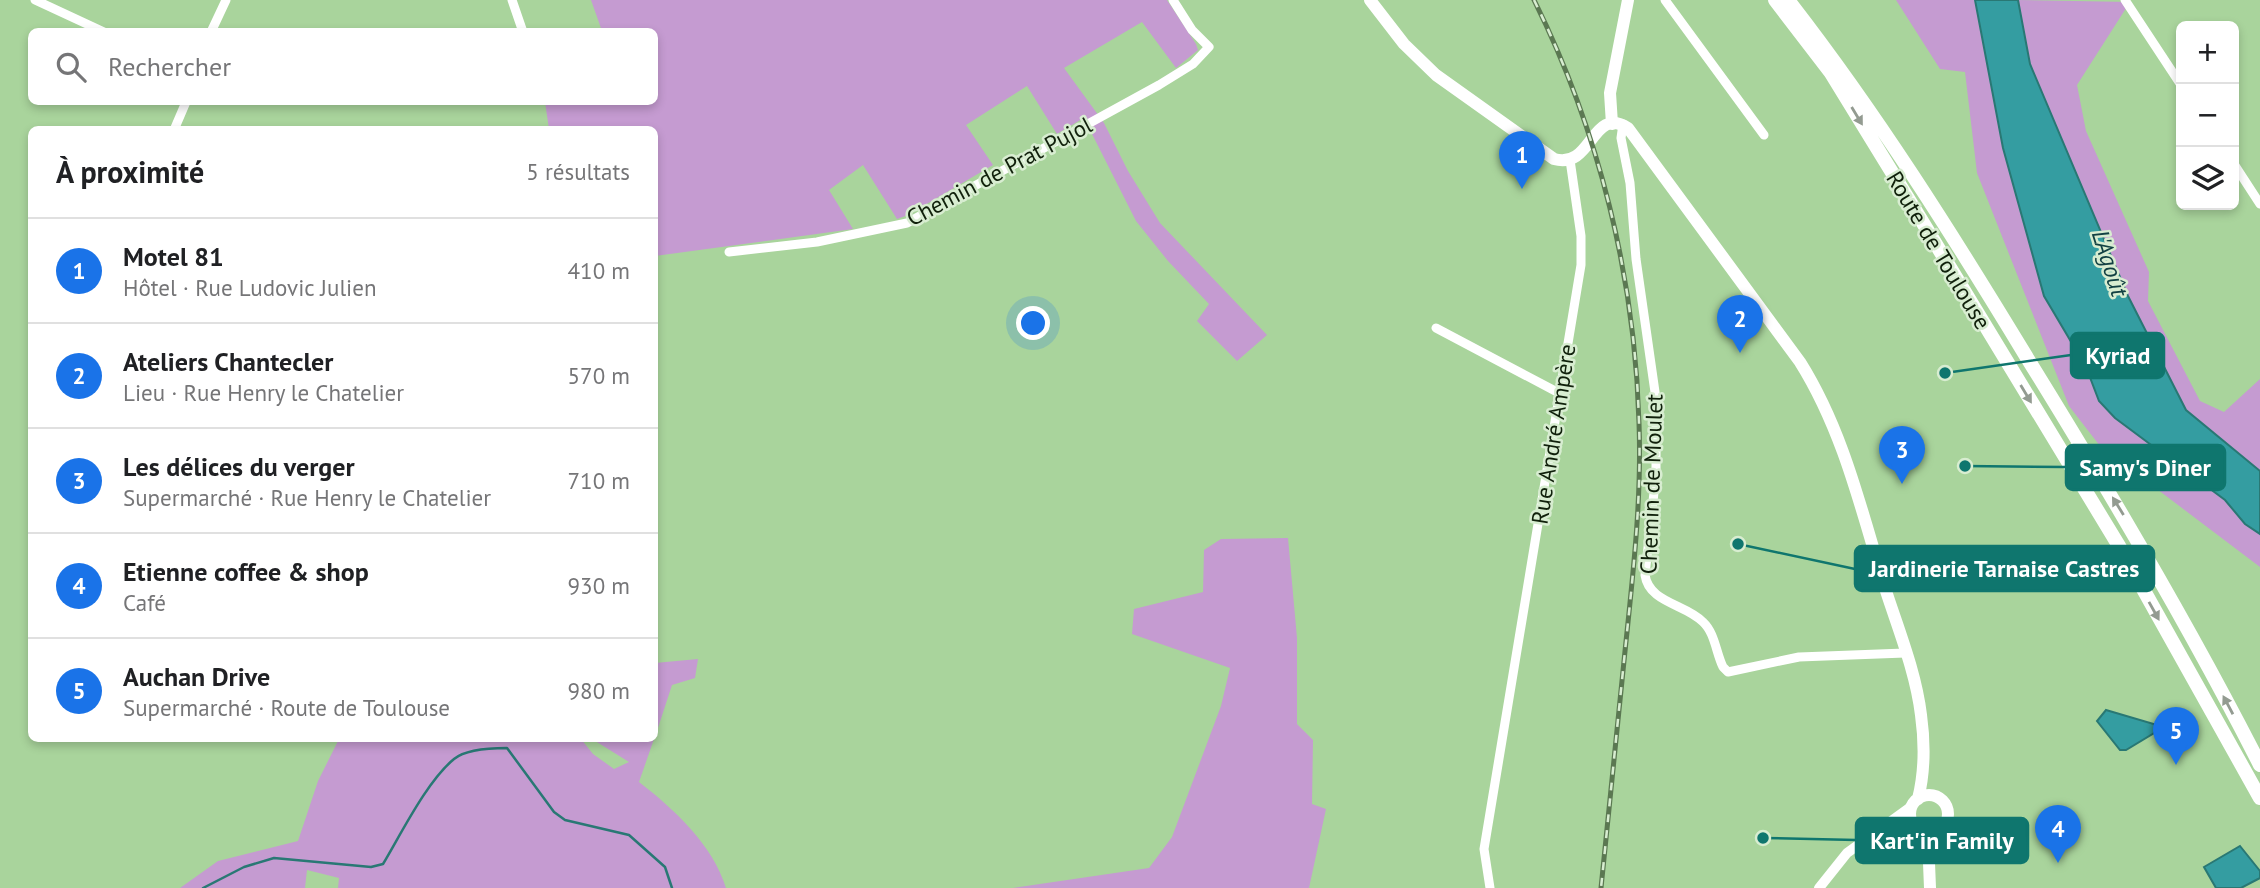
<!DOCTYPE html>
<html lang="fr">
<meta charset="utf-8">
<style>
:root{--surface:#fff;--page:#f2f2f2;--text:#202124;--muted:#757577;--line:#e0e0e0;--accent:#1a73e8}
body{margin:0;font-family:"PT Sans",sans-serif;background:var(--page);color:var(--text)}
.controls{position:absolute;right:21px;top:21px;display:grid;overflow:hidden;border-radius:10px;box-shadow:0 4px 10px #0003}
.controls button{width:63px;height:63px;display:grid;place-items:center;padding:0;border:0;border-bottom:2px solid var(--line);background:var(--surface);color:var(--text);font:35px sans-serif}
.you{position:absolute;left:1034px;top:324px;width:24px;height:24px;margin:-18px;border:5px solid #fff;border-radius:50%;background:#1a73e8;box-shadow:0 0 0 10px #1a73e833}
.badge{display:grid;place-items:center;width:46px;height:46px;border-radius:50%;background:var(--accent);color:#fff;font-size:23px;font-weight:700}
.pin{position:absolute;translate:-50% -58px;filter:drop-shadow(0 2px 4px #0008)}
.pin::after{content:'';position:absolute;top:37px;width:24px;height:21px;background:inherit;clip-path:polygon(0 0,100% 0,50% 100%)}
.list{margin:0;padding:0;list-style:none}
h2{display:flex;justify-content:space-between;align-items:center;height:91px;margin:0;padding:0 28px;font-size:30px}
h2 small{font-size:23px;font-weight:400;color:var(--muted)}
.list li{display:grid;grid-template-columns:46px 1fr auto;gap:21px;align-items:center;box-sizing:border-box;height:105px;padding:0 28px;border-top:2px solid var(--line)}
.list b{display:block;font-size:26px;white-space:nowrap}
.list p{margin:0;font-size:23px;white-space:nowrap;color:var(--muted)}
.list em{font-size:23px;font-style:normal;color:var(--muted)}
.icon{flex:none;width:38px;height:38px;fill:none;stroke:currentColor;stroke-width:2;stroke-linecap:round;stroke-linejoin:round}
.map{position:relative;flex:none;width:2260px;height:888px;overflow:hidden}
.search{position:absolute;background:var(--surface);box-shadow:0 4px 10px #0003;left:28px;top:28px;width:630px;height:77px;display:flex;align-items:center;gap:18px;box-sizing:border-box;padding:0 24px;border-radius:10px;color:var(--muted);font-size:26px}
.panel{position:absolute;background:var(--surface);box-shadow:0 4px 10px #0003;left:28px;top:126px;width:630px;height:616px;border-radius:10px}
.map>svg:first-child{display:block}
</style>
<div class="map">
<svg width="2260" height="888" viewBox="0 0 2260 888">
<rect width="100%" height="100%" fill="#a9d49c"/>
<!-- green -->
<path fill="#c59bd1" d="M591 0H1167L1196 44 1198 50 1176 68 1142 22 1064 68 1104 123 1128 171 1160 223 1267 335 1237 361 1197 321 1209 304 1168 261 1136 221 1089 128 1082 119 1057 134 1027 86 966 125 993 165 908 215 897 219 863 165 829 190 853 229 655 256 654 130 549 129 545 102H654V32L602 31Z
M1896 0H1975L2003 148 2044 296 2086 367 2099 401 2115 418 2225 500 2245 524 2260 534V567L2100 446 2069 406 1977 173 1965 72 1940 69Z
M2018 0 2130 2 2077 85 2086 131 2149 272 2148 301 2200 401 2224 412 2260 379V471L2186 410 2128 296 2030 64Z
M1288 538 1297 638V724L1313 740 1312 804 1326 809 1309 888H1013L1149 868 1172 837 1221 706 1230 668 1132 634 1134 609 1203 592 1204 550 1221 539Z
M698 659 695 678 672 685 655 737V663Z
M339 739H581L593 754 614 769 629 762 592 739H654L639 782C674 809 713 845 726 888H338L339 878 307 870 305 888H180L218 861 298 841 318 781Z"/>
<!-- water -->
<path fill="#349da1" stroke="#297874" stroke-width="2" d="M1975 0H2018L2030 64 2128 296 2186 410 2260 471V534L2245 524 2225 500 2115 418 2099 401 2086 367 2044 296 2003 148Z
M2106 710 2164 727 2126 750H2120L2097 721Z
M2240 846 2260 871V878L2241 888H2216L2204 867Z"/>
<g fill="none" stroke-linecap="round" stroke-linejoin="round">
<!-- stream -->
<path stroke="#297874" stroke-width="2.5" d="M203 888 244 867 274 858 371 867 383 864C401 834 427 781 454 759 466 749 491 748 507 748L554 812 565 820 629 835 665 867 672 888"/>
<!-- minor -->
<path stroke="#fff" stroke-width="9" d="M35 0 104 32
M512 0 523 32
M1665 0 1764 135
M2125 0 2181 85
M211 32 226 0
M1623 124 1621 138 1630 183 1636 259 1656 399V474L1645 575C1649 603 1686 604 1703 622 1715 633 1716 653 1723 667L1728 672 1799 657 1905 653
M174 130 186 102
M2234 164 2260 204
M729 252 817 242 907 223 1159 85 1193 64 1209 47 1192 30 1173 0
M1436 328 1559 393
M1490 888 1484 849 1581 265V236L1570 160"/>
<!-- tertiary -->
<path stroke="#fff" stroke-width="10" d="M1889 825H1914
M1819 888 1847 853 1912 806"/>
<!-- secondary -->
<path stroke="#fff" stroke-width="12" d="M1370 0 1404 44 1436 75 1554 159C1593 170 1591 105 1628 128L1800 362C1844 432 1862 513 1886 591 1899 631 1916 673 1921 715 1925 744 1925 771 1918 799
M1612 124 1610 93 1628 0
M1910 814a19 19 0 1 1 38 0a19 19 0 1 1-38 0Z
M1919 830 1929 863 1930 888"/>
<!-- primary -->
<path stroke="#fff" stroke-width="14" d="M1775 0 1831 73 1920 218 2119 546 2260 798
M1788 0C1876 113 1952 234 2026 356 2109 490 2189 625 2260 765"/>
<!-- rail casing -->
<g stroke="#5b7852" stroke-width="5">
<path id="rail" d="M1534 0C1599 131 1635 277 1639 423 1642 503 1632 582 1624 661 1616 737 1609 812 1601 888"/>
</g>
<!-- rail -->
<use href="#rail" stroke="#d8edd1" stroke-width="2.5" stroke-dasharray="8" stroke-linecap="butt"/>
</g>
<!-- one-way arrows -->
<defs><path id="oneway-solid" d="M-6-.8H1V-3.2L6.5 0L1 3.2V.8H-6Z" transform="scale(1.75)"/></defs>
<g fill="#939b91">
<use href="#oneway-solid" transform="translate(1857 116) rotate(59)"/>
<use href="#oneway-solid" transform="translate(2026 394) rotate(59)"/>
<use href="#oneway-solid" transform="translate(2118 506) rotate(-122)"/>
<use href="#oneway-solid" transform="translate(2154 611) rotate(61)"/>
<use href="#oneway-solid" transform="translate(2228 705) rotate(-118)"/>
</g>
<g text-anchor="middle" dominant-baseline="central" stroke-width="5" stroke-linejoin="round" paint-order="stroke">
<!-- street labels -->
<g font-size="23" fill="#10200b" stroke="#d8edd1">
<text transform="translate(999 171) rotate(-28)">Chemin de Prat Pujol</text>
<text transform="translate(1939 250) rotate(59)">Route de Toulouse</text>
<text transform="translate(1553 434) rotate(-81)">Rue André Ampère</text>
<text transform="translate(1651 484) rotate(-88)">Chemin de Moulet</text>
</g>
<!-- water labels -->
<g font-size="24" font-style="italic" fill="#124143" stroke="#d8edd1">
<text transform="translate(2110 263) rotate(72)">L'Agoût</text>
</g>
</g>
<!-- callouts -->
<path fill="none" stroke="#0f766e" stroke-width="2.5" d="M1945 373L2071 355M1965 466L2066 467M1738 544L1855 569M1763 838L1856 840"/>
<g fill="#0f766e" stroke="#d8edd1" stroke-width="2.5">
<circle cx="1945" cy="373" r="7"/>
<circle cx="1965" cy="466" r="7"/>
<circle cx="1738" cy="544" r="7"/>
<circle cx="1763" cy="838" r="7"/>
</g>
<g fill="#0f766e" stroke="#0f766e" stroke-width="2.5">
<rect x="2071" y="333" width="93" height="45" rx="7"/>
<rect x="2066" y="445" width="159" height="45" rx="7"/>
<rect x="1855" y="546" width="299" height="45" rx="7"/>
<rect x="1856" y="818" width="172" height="45" rx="7"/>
</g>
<g font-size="24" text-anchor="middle" font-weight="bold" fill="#fff">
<text x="2118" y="364">Kyriad</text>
<text x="2145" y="476">Samy's Diner</text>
<text x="2004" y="577">Jardinerie Tarnaise Castres</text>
<text x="1942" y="849">Kart'in Family</text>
</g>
</svg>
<div class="controls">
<button>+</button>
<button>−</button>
<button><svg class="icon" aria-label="layers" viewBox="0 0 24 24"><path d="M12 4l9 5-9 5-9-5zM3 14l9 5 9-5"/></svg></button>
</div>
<div class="you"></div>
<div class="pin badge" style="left:1522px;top:189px">1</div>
<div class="pin badge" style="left:1740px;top:353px">2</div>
<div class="pin badge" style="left:1902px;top:484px">3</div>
<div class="pin badge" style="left:2058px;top:863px">4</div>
<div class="pin badge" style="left:2176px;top:765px">5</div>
<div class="search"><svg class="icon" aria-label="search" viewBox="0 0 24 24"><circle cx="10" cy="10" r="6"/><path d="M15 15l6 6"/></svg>Rechercher</div>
<section class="panel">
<h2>À proximité<small>5 résultats</small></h2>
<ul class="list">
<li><span class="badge">1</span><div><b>Motel 81</b><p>Hôtel · Rue Ludovic Julien</p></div><em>410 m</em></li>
<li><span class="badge">2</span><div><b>Ateliers Chantecler</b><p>Lieu · Rue Henry le Chatelier</p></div><em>570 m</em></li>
<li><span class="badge">3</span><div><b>Les délices du verger</b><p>Supermarché · Rue Henry le Chatelier</p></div><em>710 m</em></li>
<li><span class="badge">4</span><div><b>Etienne coffee &amp; shop</b><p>Café</p></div><em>930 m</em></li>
<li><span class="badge">5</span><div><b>Auchan Drive</b><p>Supermarché · Route de Toulouse</p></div><em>980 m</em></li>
</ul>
</section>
</div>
